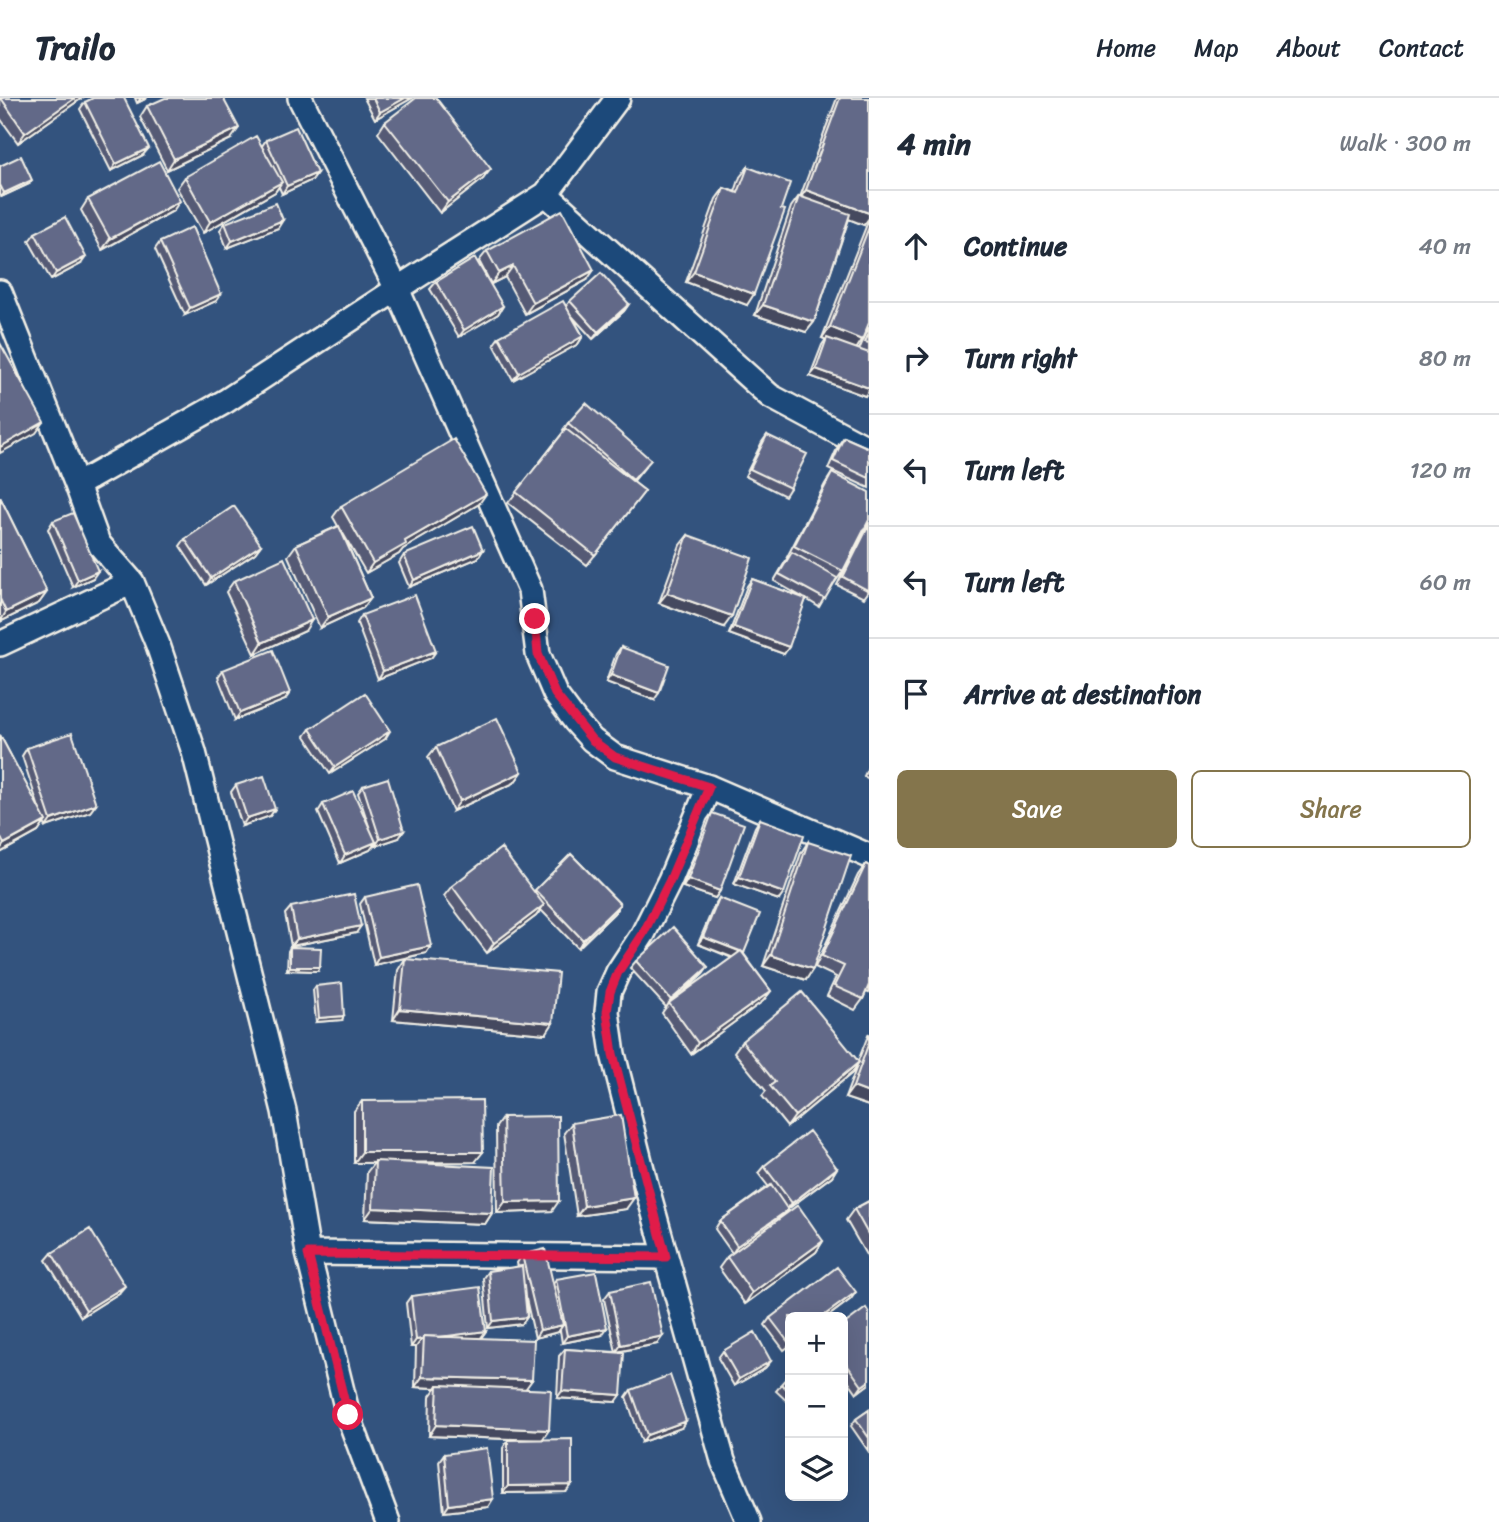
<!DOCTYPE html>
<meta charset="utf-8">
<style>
:root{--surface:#fff;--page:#f2f2f3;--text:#1f2937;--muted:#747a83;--line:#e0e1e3;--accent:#84754c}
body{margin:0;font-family:Sriracha,sans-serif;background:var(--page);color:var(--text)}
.controls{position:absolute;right:21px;bottom:21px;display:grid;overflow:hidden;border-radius:10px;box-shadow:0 7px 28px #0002}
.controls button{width:63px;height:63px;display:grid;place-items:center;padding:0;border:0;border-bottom:2px solid var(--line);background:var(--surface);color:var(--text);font:35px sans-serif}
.stop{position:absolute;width:21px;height:21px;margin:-16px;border:5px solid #e11d48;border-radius:50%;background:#fff}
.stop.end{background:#e11d48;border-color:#fff;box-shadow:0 2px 7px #0008}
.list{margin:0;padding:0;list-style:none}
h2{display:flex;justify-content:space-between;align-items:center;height:91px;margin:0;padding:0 28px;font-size:30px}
h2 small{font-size:23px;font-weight:400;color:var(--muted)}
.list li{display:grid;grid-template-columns:46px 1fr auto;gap:21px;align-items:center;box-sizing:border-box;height:112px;padding:0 28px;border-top:2px solid var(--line)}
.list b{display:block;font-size:26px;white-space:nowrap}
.list em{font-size:23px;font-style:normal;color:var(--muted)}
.actions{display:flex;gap:14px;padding:21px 28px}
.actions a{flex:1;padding:16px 0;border:2px solid var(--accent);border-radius:10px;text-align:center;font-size:24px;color:var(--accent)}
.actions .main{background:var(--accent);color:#fff}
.icon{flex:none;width:38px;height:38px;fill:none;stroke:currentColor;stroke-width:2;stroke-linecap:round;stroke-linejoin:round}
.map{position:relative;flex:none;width:869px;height:1424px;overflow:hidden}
header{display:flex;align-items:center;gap:42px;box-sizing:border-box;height:98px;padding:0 35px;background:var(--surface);border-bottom:2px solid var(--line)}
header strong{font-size:33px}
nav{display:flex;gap:38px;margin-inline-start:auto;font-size:24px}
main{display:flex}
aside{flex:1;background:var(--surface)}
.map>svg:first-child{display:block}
</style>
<header>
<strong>Trailo</strong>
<nav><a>Home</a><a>Map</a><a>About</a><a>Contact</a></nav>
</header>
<main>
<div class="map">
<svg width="869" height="1424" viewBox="0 0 869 1424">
<rect width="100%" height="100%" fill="#33537e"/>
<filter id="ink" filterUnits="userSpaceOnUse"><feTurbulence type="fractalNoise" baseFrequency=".0143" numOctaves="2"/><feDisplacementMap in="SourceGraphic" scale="14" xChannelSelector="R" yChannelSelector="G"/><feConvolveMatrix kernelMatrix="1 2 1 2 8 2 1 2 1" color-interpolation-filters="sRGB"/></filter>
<g filter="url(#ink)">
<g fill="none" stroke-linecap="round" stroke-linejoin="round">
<!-- minor casing -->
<g stroke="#f4f1e8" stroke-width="28">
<path id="minor" d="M618 0 546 96 397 191 530 492 538 556 555 596 575 623 592 642 615 659 709 689 869 758
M546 96 770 298 869 351
M0 194 77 387 226 303 397 191 300 0
M77 387 98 445 132 484 158 547 194 654 284 1013 308 1155 348 1317 388 1424
M0 546 132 484
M709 689 670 782 643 836 618 874 609 894 607 914 613 956 645 1083 723 1363 749 1424
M308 1155 666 1159"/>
</g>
<!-- minor -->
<use href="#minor" stroke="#1f4a7a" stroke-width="23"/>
</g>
<!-- wall -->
<path fill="#545a75" stroke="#f4f1e8" stroke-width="2" d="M0 0H82L18 45 0 20Z
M135 0H147L137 5Z
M364 0H412L375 21Z
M837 0H869L864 127 849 121 814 224 806 234 755 217 791 109 799 98 800 99Z
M85 4 143 57 111 73 80 11Z
M147 8 231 41 167 72 140 19Z
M385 24 483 81 440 115 378 35Z
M266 42 317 75 312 82 282 96 279 89 275 94 203 135 177 90 185 79 262 48Z
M0 68 29 86 1 99 0 97Z
M748 69 747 207 686 184 716 101 724 90 735 94 740 79Z
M88 101 173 113 102 152 81 112Z
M869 121V225L856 251 859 252 869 229V292L865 298 810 278 822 247 826 241 822 240Z
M225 125 278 130 227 150 220 132Z
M35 135 81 166 51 182 29 143Z
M160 144 216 203 185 217 155 151Z
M487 153 587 182 525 216 505 179 491 186 479 163Z
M436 184 503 208 498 216 459 239 430 191Z
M570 203 629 206 624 213 593 241 572 218 583 238 578 246 513 282 494 246 499 239 566 208Z
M568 325 645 369 633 384 645 393 587 467 508 405 564 333 563 332Z
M767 337 790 390 785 398 745 378 762 344Z
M844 339 869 350V390L828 371 839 346Z
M832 375 843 473 835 484 834 483 819 509 806 501 784 556 729 536 747 488 752 481 804 500 774 483 788 459H787L825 386Z
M0 399 47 494 39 505 0 524Z
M479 406 403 451 399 456 366 475 341 432 371 500 363 510 320 530 288 458 296 447 338 428 333 419 341 408Z
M53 423 93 480 73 489 48 431Z
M869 424V493L864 500 837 487Z
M688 437 724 529 659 505 680 447Z
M185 441 261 447 255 455 206 487 180 448Z
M483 452 478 460 409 489 399 465 404 457Z
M234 483 305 533 255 556 226 494Z
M362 517 436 553 431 560 378 581 357 525Z
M621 549 654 602 606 584 616 556Z
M223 572 285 602 235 622 218 579Z
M310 631 385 641 330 676 305 638Z
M0 637 40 713 22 658 27 650 96 706 90 714 46 729 44 725 38 734 0 755Z
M436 649 522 674 514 685 453 713 428 659Z
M869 667V681L864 678Z
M236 687 275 711 270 718 242 728 231 694Z
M363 688 399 740 375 748 374 746 370 752 340 765 318 714 323 706 369 728 358 695Z
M712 715 720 793 715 800 683 789 707 722Z
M760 721 779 802 734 786 755 729Z
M808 744 806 882 763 868 801 755Z
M571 756 620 806 615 814 578 850 541 812 536 818 487 855 444 798 452 788 534 794Z
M866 766 869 768V895L866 894 863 901 855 912 827 898 836 879 815 869 858 777Z
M365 799 431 848 426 855 374 867 360 806Z
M719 800 744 856 771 893 763 903 691 956 662 915 666 909 630 870 636 863 708 869 703 876 679 898 732 860 698 846 714 808Z
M291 809 356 835 291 848 285 816Z
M290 849 317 873 287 872 288 853Z
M405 861 546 936 393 922 398 872Z
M316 888 342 922 316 924 313 892Z
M869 935V1008L845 1000 857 968 852 975 787 1029 762 998 766 993 734 954 742 943 858 963Z
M362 1003 475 1064 402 1065 492 1115 485 1126 365 1121 367 1074 374 1065H354V1013Z
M503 1019 552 1113 497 1115 496 1029Z
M572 1025 626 1111 577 1118 564 1035Z
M764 1068 837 1070 832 1078 788 1111 785 1116 823 1143 816 1154 745 1206 719 1170 727 1159 732 1155 715 1131 720 1123 768 1088 758 1075Z
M869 1103V1162L846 1122 854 1111Z
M52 1155 119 1195 81 1219 46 1162Z
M522 1157 553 1186 556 1181 602 1237 562 1245 560 1232 558 1234 535 1240 526 1201 527 1219 522 1226 488 1230 483 1180 488 1173 518 1169 517 1165Z
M610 1193 657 1246 617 1254 616 1304 557 1300 559 1258 565 1251 616 1254 604 1201Z
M411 1198 486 1233 481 1240 526 1291 542 1342 566 1394 503 1395V1350L508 1342H528L429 1338 430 1298 436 1290 415 1289 416 1249H411L406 1205Z
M851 1201 784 1252 765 1227 770 1220Z
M843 1227 869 1286 857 1295 843 1275Z
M723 1253 771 1263 765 1270 734 1288 718 1260Z
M790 1276V1306L776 1293Z
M631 1292 681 1330 642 1344 626 1299Z
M869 1312V1354L851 1328 856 1321Z
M444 1356 488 1409 444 1414 439 1363Z"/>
<!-- shaded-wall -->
<path fill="#454a5f" stroke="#f4f1e8" stroke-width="2" d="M75 0H82L18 45 25 35Z
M141 0H147L137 5Z
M405 0H412L375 21 380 14Z
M239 30 231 41 167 72 174 61Z
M149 50 143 57 111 73 116 66Z
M491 71 483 81 440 115 448 104Z
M317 75 312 82 282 96 287 88Z
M32 82 29 86 1 99 4 95Z
M282 84 275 94 203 135 210 124Z
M806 92 869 115V120L864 127 799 102Z
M180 103 173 113 102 152 110 141Z
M283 122 278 130 227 150 232 143Z
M86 159 81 166 51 182 56 175Z
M513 168 505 179 491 186 499 175Z
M594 172 587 182 525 216 533 205Z
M694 174 754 196 747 207 686 184Z
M221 196 216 203 185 217 190 210Z
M629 206 624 213 593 241 598 234Z
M763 207 814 224 806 234 755 217Z
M503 208 498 216 459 239 464 232Z
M830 229 862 242 855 253 822 240Z
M583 238 578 246 513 282 519 275Z
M816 271 869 290V292L865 298 810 278Z
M44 324 36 335 0 355V349Z
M486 396 479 406 403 451 399 456 366 475 373 465 405 443Z
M261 447 255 455 206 487 211 480Z
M483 452 478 460 409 489 414 482Z
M98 473 93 480 73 489 78 482Z
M47 494 39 505 0 524 6 514Z
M667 495 732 518 724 529 659 505Z
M371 500 363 510 320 530 328 519Z
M312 522 305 533 255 556 262 545Z
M734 529 789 549 784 556 729 536Z
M436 553 431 560 378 581 383 573Z
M611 577 659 595 654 602 606 584Z
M290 595 285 602 235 622 240 615Z
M390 633 385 641 330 676 335 669Z
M522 674 514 685 453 713 460 703Z
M96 706 90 714 46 729 51 722Z
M275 711 270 718 242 728 247 720Z
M46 723 38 734 0 755V752L4 746Z
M404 733 399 740 375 748 380 741Z
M376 744 370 752 340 765 345 757Z
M739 779 784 795 779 802 734 786Z
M688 781 720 793 715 800 683 789Z
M620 806 615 814 578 850 583 842Z
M544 807 536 818 487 855 494 845Z
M361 828 356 835 291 848 297 841Z
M703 839 744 855 739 862 698 846Z
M431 848 426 855 374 867 379 859Z
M771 857 813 871 806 882 763 868Z
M290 869H320L317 873 287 872Z
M708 869 703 876 670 906 669 905 666 910 671 902Z
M771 893 763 903 691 956 698 945Z
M400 911 553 925 546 936 393 922Z
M344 918 342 922 316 924 319 920Z
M859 964 852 975 787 1029 795 1018Z
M853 989 869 995V1008L845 1000Z
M362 1054H483L475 1064 354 1065Z
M837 1070 832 1078 786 1112 792 1105Z
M634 1100 626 1111 577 1118 584 1108Z
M559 1103 552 1113 497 1115 505 1104Z
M373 1110 492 1115 485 1126 365 1121Z
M788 1112 783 1119 732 1156 737 1148Z
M823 1143 816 1154 745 1206 752 1195Z
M125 1188 119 1195 81 1219 86 1212Z
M856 1194 851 1201 827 1219H822Z
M527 1219 522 1226 488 1230 493 1223Z
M563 1227 558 1234 535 1240 540 1232Z
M607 1230 602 1237 562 1245 567 1238Z
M486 1233 480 1241H423Z
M663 1238 657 1246 616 1254 621 1247Z
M422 1241 416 1249H411L416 1242Z
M771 1263 765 1270 734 1288 739 1281Z
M422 1279 532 1282 524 1293 438 1287 436 1290 415 1289Z
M869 1283V1286L857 1295 862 1288Z
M562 1293 621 1297 616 1304 557 1300Z
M686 1323 681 1330 642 1344 647 1337Z
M436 1327 549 1332 542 1342 429 1338Z
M572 1387 566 1394 503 1395 508 1388Z
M493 1401 488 1409 444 1414 449 1407Z"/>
<!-- building -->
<path fill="#626988" stroke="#f4f1e8" stroke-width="2" d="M1 0H75L25 35Z
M93 0H124L149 50 116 66 85 4Z
M165 0H223L239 30 174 61 147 8Z
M373 0H405L380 14Z
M416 0H436L491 71 448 104 385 24Z
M840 0H869V115L806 92Z
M296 29 317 75 287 88 266 42Z
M256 38 282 84 210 124 185 79Z
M21 58 32 82 4 95 0 87V68Z
M159 63 180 103 110 141 88 101Z
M748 69 790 85 781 111 785 112 754 196 694 174 724 90 738 95Z
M799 98 850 116 814 224 763 207Z
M276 105 283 122 232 143 225 125Z
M562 112 594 172 533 205 513 168 499 175 487 153Z
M65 119 86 159 56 175 35 135Z
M192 129 221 196 190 210 160 144Z
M869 129V225L862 242 830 229Z
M475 160 503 208 464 232 436 184Z
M601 175 629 206 598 234 570 203Z
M563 203 583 238 519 275 499 239Z
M869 235V245L865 244Z
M827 240 869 255V290L816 271Z
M0 245 44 324 0 349Z
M586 305 651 362 633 382 568 325Z
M566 331 645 393 595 457 516 394Z
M767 337 807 356 790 390 750 371Z
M844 339 869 350V380L833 363Z
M454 341 486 396 405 443 406 446 373 465 341 408Z
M832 375 869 394V422L843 473 794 448Z
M0 399 47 494 6 514 0 501Z
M234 408 261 447 211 480 185 441Z
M73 415 98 473 78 482 53 423Z
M869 427V493L843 479Z
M339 428 371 500 328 519 296 447Z
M473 428 483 452 414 482 404 457Z
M688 437 752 460 732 518 667 495Z
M792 454 837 480 825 501 779 476Z
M284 460 312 522 262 545 234 483Z
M752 481 806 501 789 549 734 529Z
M415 497 436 553 383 573 362 517Z
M621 549 669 567 659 595 611 577Z
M273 552 290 595 240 615 223 572Z
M365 595 390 633 335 669 310 631Z
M497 620 522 674 460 703 436 649Z
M72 635 96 706 51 722 27 650Z
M0 637 46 723 4 746 0 738Z
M264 678 275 711 247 720 236 687Z
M388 680 404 733 380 741 363 688Z
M353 693 376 744 345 757 323 706Z
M712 715 744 726 720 793 688 781Z
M760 721 804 737 784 795 739 779Z
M808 744 851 758 813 871 771 857Z
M501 750 544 807 494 845 452 788Z
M571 756 620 806 583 842 535 792Z
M866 766 869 768V887L863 901 834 888 844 868 822 858Z
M417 787 431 848 379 859 365 799Z
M354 796 361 828 297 841 291 809Z
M719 800 760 816 744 855 741 853H740L703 839Z
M673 829 708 869 671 902 636 863Z
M290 849 321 850 320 869H290Z
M741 853 771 893 698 945 669 905Z
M405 861 558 875 553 925 400 911Z
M342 885 344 918 319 920 316 888Z
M802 894 859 964 795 1018 770 988 775 984 742 943Z
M869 944V995L853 989Z
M482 1002 483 1054H362V1003Z
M621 1017 634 1100 584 1108 572 1025Z
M558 1018 559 1103 505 1104 503 1019Z
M809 1033 837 1070 792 1105 764 1068Z
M375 1063 494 1069 492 1115 373 1110Z
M771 1087 788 1112 737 1148 720 1123Z
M869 1103V1138L854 1111Z
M798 1107 823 1143 752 1195 727 1159Z
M90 1131 125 1188 86 1212 52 1155Z
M545 1151 563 1227 540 1232 522 1157Z
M522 1168 527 1219 493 1223 488 1173Z
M837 1169 856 1194 822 1219H790V1244L789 1245 770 1220Z
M596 1174 607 1230 567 1238 556 1181Z
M651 1184 663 1238 621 1247 610 1193Z
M480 1189 486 1233 440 1239 424 1238 422 1241 416 1242 411 1198Z
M866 1210 869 1215V1283L862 1288 843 1261V1227Z
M755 1234 771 1263 739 1281 723 1253Z
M424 1238 534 1242 532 1282 422 1279Z
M565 1251 624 1255 621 1297 562 1293Z
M790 1276V1294L781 1286Z
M670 1277 686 1323 647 1337 631 1292Z
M438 1287 551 1292 549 1332 436 1327Z
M869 1312V1340L856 1321Z
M572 1341V1387L508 1388V1342Z
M487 1350 493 1401 449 1407 444 1356Z"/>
</g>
<g fill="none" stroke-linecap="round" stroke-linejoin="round" filter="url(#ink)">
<!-- route -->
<path stroke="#e11d48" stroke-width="9" d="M348 1317 308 1156 666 1159 613 956 607 914 610 894 618 874 643 836 670 782 709 689 615 659 592 642 555 596 538 556 535 521"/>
</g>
</svg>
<div class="controls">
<button>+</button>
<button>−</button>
<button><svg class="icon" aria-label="layers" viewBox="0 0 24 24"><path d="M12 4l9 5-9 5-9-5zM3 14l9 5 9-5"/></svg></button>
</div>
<div class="stop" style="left:348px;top:1317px"></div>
<div class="stop end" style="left:535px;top:521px"></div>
</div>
<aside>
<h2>4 min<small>Walk · 300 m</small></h2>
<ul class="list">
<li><svg class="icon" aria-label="ahead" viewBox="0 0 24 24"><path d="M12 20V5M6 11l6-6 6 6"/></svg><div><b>Continue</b></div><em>40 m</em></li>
<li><svg class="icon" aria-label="right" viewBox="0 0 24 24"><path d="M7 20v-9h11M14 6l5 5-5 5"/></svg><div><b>Turn right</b></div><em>80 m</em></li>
<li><svg class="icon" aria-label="left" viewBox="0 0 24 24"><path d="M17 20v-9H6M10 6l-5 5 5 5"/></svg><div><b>Turn left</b></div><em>120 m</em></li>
<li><svg class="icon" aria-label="left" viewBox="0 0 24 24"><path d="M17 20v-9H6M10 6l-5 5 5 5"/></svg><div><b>Turn left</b></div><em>60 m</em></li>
<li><svg class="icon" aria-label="arrive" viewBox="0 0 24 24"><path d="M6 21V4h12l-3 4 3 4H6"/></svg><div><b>Arrive at destination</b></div></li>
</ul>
<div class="actions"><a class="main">Save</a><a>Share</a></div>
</aside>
</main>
